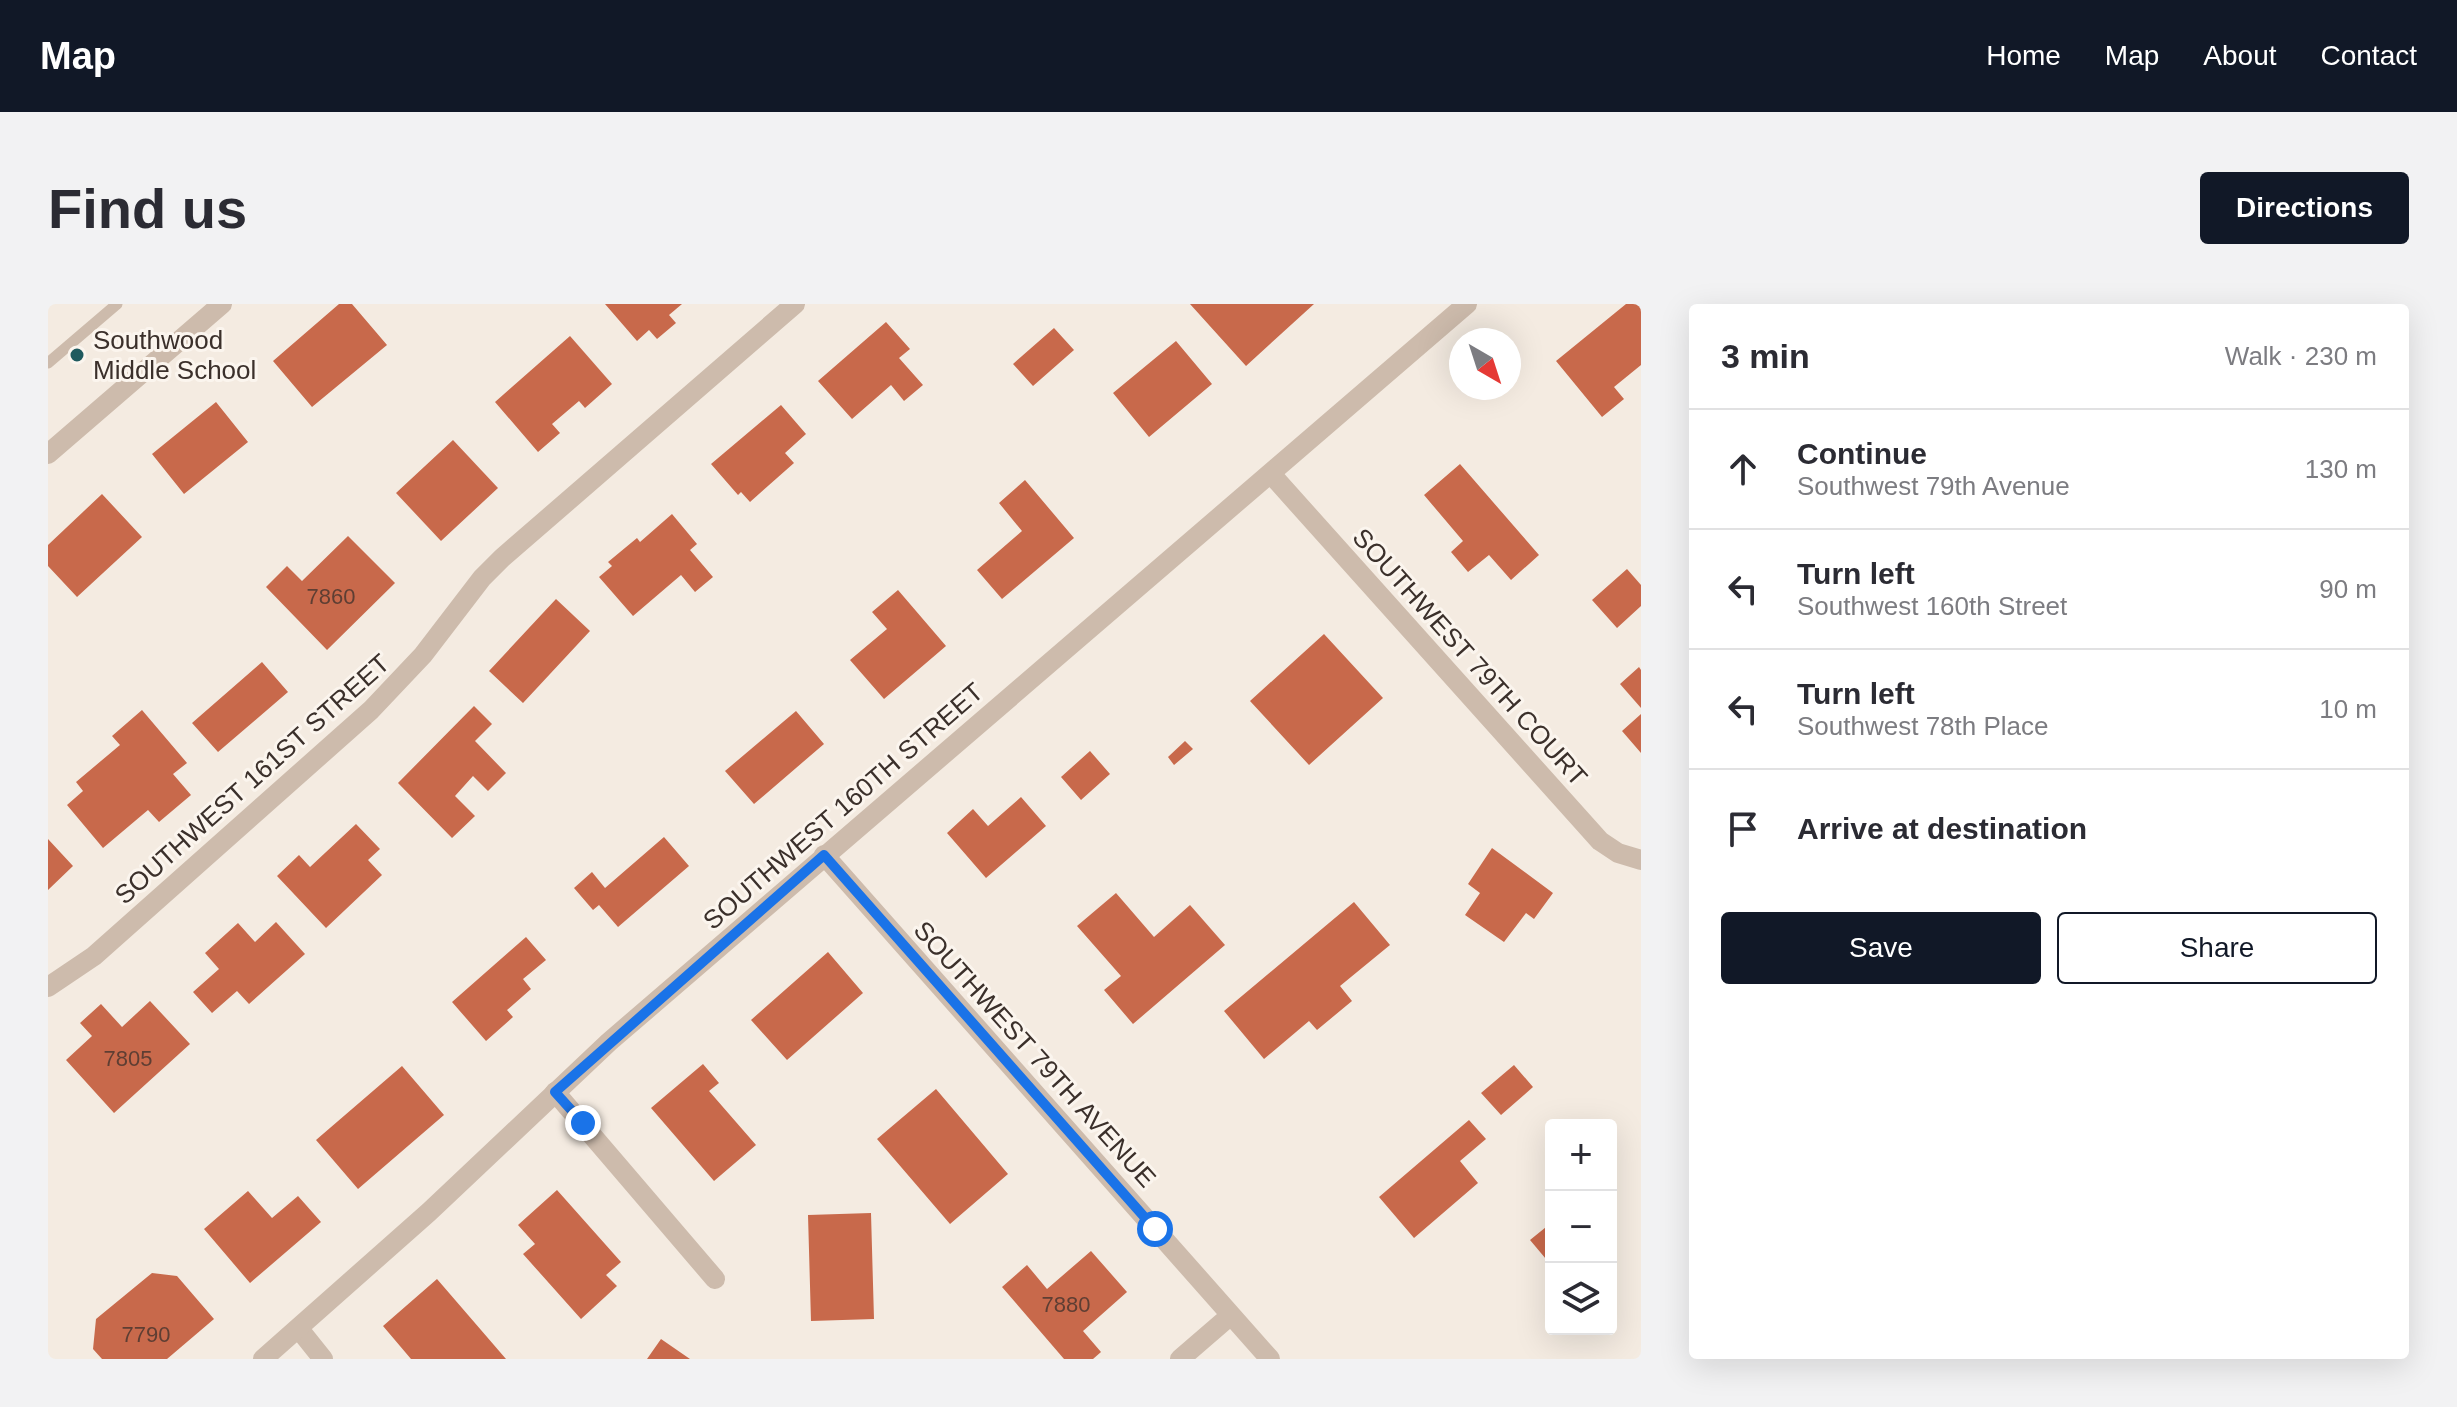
<!DOCTYPE html>
<meta charset="utf-8">
<style>
body{margin:0;font-family:Arial,sans-serif;background:#f2f2f3;color:#2b2b33}
.controls{position:absolute;right:24px;bottom:24px;display:grid;overflow:hidden;border-radius:8px;box-shadow:0 8px 32px #0002}
.controls button{width:72px;height:72px;display:grid;place-items:center;padding:0;border:0;border-bottom:2px solid #e1e1e2;background:#fff;color:#2b2b33;font:40px sans-serif}
.compass{position:absolute;left:1401px;top:24px;width:72px;height:72px;border-radius:50%;background:#fff;box-shadow:0 8px 32px #0002;rotate:141deg}
.stop{position:absolute;width:24px;height:24px;margin:-18px;border:6px solid #1a73e8;border-radius:50%;background:#fff}
.stop.end{background:#1a73e8;border-color:#fff;box-shadow:0 2px 8px #0008}
.list{margin:0;padding:0;list-style:none}
h2{display:flex;justify-content:space-between;align-items:center;height:104px;margin:0;padding:0 32px;font-size:34px}
h2 small{font-size:26px;font-weight:400;color:#7c7c81}
.list li{display:grid;grid-template-columns:52px 1fr auto;gap:24px;align-items:center;box-sizing:border-box;height:120px;padding:0 32px;border-top:2px solid #e1e1e2}
.list b{display:block;font-size:30px;white-space:nowrap}
.list p{margin:0;font-size:26px;white-space:nowrap;color:#7c7c81}
.list em{font-size:26px;font-style:normal;color:#7c7c81}
.actions{display:flex;gap:16px;padding:24px 32px}
.actions a{flex:1;padding:18px 0;border:2px solid #111827;border-radius:8px;text-align:center;font-size:28px;color:#111827}
.actions .main{background:#111827;color:#fff}
.icon{flex:none;width:44px;height:44px;fill:none;stroke:currentColor;stroke-width:2;stroke-linecap:round;stroke-linejoin:round}
.map{position:relative;flex:none;width:1593px;height:1055px;overflow:hidden;border-radius:8px}
header{display:flex;align-items:center;gap:48px;box-sizing:border-box;height:112px;padding:0 40px;background:#111827;color:#fff}
header strong{font-size:38px}
nav{display:flex;gap:44px;margin-inline-start:auto;font-size:28px}
.intro{display:flex;align-items:center;justify-content:space-between;box-sizing:border-box;height:192px;padding:0 48px}
h1{margin:0;font-size:56px}
.button{padding:20px 36px;border-radius:8px;background:#111827;color:#fff;font-size:28px;font-weight:700}
main{display:flex;gap:48px;padding:0 48px}
aside{flex:1;background:#fff;border-radius:8px;box-shadow:0 8px 32px #0002}
.map>svg:first-child{display:block}
</style>
<header>
<strong>Map</strong>
<nav><a>Home</a><a>Map</a><a>About</a><a>Contact</a></nav>
</header>
<div class="intro"><h1>Find us</h1><a class="button">Directions</a></div>
<main>
<div class="map">
<svg width="1593" height="1055" viewBox="0 0 1593 1055">
<rect width="100%" height="100%" fill="#f4ebe1"/>
<path fill="#c8694b" d="M 291,0 L 304,0 L 339,41 L 264,103 L 225,57 Z
M 557,0 L 634,0 L 621,11 L 628,19 L 609,35 L 601,26 L 589,37 Z
M 1142,0 L 1266,0 L 1198,62 Z
M 1578,0 L 1593,0 L 1593,61 L 1566,83 L 1576,95 L 1554,113 L 1508,57 Z
M 838,18 L 862,45 L 851,54 L 875,81 L 856,97 L 843,81 L 804,115 L 770,77 Z
M 1006,24 L 1026,46 L 985,82 L 965,60 Z
M 522,32 L 564,80 L 537,104 L 531,97 L 504,120 L 512,129 L 490,148 L 447,98 Z
M 1128,37 L 1164,80 L 1101,133 L 1065,89 Z
M 168,98 L 200,138 L 136,190 L 104,150 Z
M 733,101 L 758,130 L 737,149 L 746,159 L 702,198 L 693,188 L 690,191 L 663,160 Z
M 405,136 L 450,184 L 393,237 L 348,189 Z
M 1412,160 L 1491,251 L 1463,276 L 1441,251 L 1420,268 L 1403,248 L 1415,237 L 1376,191 Z
M 977,176 L 1026,234 L 954,295 L 929,266 L 974,227 L 951,199 Z
M 54,190 L 94,233 L 29,293 L 0,262 L 0,241 Z
M 624,210 L 649,240 L 642,246 L 665,273 L 647,288 L 633,271 L 585,312 L 551,273 L 564,262 L 560,258 L 589,234 L 592,238 Z
M 300,232 L 347,279 L 279,346 L 218,283 L 239,262 L 254,277 Z
M 1579,265 L 1593,281 L 1593,302 L 1569,324 L 1544,296 Z
M 850,286 L 898,342 L 836,395 L 802,356 L 839,325 L 824,308 Z
M 508,295 L 542,327 L 475,399 L 441,367 Z
M 1276,330 L 1335,394 L 1261,461 L 1202,397 Z
M 214,358 L 240,388 L 170,448 L 144,419 Z
M 1591,363 L 1593,366 L 1593,404 L 1572,380 Z
M 426,402 L 444,420 L 427,437 L 458,469 L 440,487 L 425,472 L 407,492 L 427,512 L 404,534 L 350,479 Z
M 94,406 L 139,459 L 125,470 L 143,491 L 111,518 L 100,506 L 55,544 L 19,501 L 35,487 L 28,478 L 72,441 L 64,432 Z
M 748,407 L 776,440 L 706,500 L 677,467 Z
M 1593,410 L 1593,449 L 1574,427 Z
M 1137,437 L 1145,445 L 1126,461 L 1120,453 Z
M 1042,447 L 1062,470 L 1033,496 L 1013,473 Z
M 973,493 L 998,522 L 938,574 L 899,529 L 925,505 L 940,522 Z
M 308,520 L 332,545 L 320,556 L 334,571 L 278,624 L 229,572 L 251,551 L 262,563 Z
M 616,533 L 641,562 L 570,623 L 551,601 L 545,606 L 526,584 L 544,568 L 557,584 Z
M 0,535 L 25,562 L 0,586 Z
M 1444,544 L 1505,589 L 1486,615 L 1478,609 L 1456,638 L 1417,611 L 1432,589 L 1420,580 Z
M 1068,589 L 1106,633 L 1142,601 L 1177,641 L 1085,720 L 1056,686 L 1073,672 L 1029,622 Z
M 1306,598 L 1342,641 L 1292,682 L 1304,697 L 1269,726 L 1261,717 L 1216,755 L 1176,707 Z
M 228,618 L 257,650 L 201,700 L 189,687 L 164,709 L 145,688 L 171,665 L 157,649 L 190,619 L 207,638 Z
M 478,633 L 498,656 L 475,675 L 483,685 L 459,706 L 465,713 L 438,737 L 404,698 Z
M 780,648 L 815,689 L 739,756 L 703,716 Z
M 102,697 L 142,740 L 66,809 L 18,756 L 44,732 L 32,719 L 53,700 L 74,723 Z
M 655,760 L 671,779 L 661,787 L 708,841 L 666,877 L 603,804 Z
M 1466,761 L 1485,783 L 1453,811 L 1433,789 Z
M 354,762 L 396,811 L 310,885 L 268,836 Z
M 888,785 L 960,870 L 902,920 L 829,835 Z
M 1421,816 L 1438,835 L 1412,857 L 1430,879 L 1366,934 L 1331,893 Z
M 509,886 L 573,958 L 558,971 L 569,982 L 533,1015 L 475,950 L 487,940 L 470,921 Z
M 200,887 L 224,914 L 250,892 L 273,918 L 202,979 L 156,925 Z
M 823,909 L 826,1015 L 763,1017 L 760,911 Z
M 1503,919 L 1503,961 L 1482,936 Z
M 1043,947 L 1079,988 L 1035,1027 L 1053,1048 L 1045,1055 L 1016,1055 L 954,983 L 979,961 L 999,985 Z
M 104,969 L 129,972 L 166,1015 L 119,1055 L 54,1055 L 45,1045 L 48,1015 Z
M 389,975 L 458,1055 L 363,1055 L 335,1022 Z
M 613,1035 L 642,1055 L 599,1055 Z"/>
<g fill="none" stroke-linecap="round" stroke-linejoin="round">
<path stroke="#cdbbac" stroke-width="11" d="M 0,59 L 69,0"/>
<path stroke="#cdbbac" stroke-width="20" d="M 0,150 L 174,0
M 1223,170 L 1552,537 L 1570,549 L 1593,556
M 776,551 L 1222,1055
M 0,683 L 46,652 L 323,406 L 375,351 L 434,274 L 454,254 L 747,0
M 507,788 L 667,975
M 251,1025 L 275,1055
M 1132,1055 L 1183,1011"/>
<path stroke="#cdbbac" stroke-width="20" d="M 215,1055 L 381,908 L 561,738 L 1419,0"/>
</g>
<g fill="none" stroke-linecap="round" stroke-linejoin="round">
<path stroke="#1a73e8" stroke-width="10" d="M 535,819 L 507,788 L 776,551 L 1107,925"/>
</g>
<circle fill="#1f5a5e" stroke="#fbf5ee" stroke-width="3" cx="29" cy="51" r="8"/>
<g text-anchor="middle" dominant-baseline="central" stroke-width="6" stroke-linejoin="round" paint-order="stroke">
<g font-size="22" fill="#5e3e33">
<text x="283" y="292">7860</text>
<text x="80" y="754">7805</text>
<text x="1018" y="1000">7880</text>
<text x="98" y="1030">7790</text>
</g>
<g font-size="26" fill="#3b302b" stroke="#fbf5ee" text-anchor="start">
<text x="45" y="36">Southwood<tspan x="45" dy="30">Middle School</tspan></text>
</g>
<g font-size="26" fill="#3b302b" stroke="#fbf5ee">
<text transform="translate(1422 353) rotate(48)">SOUTHWEST 79TH COURT</text>
<text transform="translate(204 475) rotate(-42)">SOUTHWEST 161ST STREET</text>
<text transform="translate(795 502) rotate(-41)">SOUTHWEST 160TH STREET</text>
<text transform="translate(987 750) rotate(48)">SOUTHWEST 79TH AVENUE</text>
</g>
</g>
</svg>
<div class="controls">
<button>+</button>
<button>−</button>
<button><svg class="icon" aria-label="layers" viewBox="0 0 24 24"><path d="M12 4l9 5-9 5-9-5zM3 14l9 5 9-5"/></svg></button>
</div>
<svg class="compass" viewBox="-18 -18 36 36"><path d="M0-13l5 13h-10z" fill="#e53935"/><path d="M0 13l5-13h-10z" fill="#7c7c81"/></svg>
<div class="stop" style="left:1107px;top:925px"></div>
<div class="stop end" style="left:535px;top:819px"></div>
</div>
<aside>
<h2>3 min<small>Walk · 230 m</small></h2>
<ul class="list">
<li><svg class="icon" aria-label="ahead" viewBox="0 0 24 24"><path d="M12 20V5M6 11l6-6 6 6"/></svg><div><b>Continue</b><p>Southwest 79th Avenue</p></div><em>130 m</em></li>
<li><svg class="icon" aria-label="left" viewBox="0 0 24 24"><path d="M17 20v-9H6M10 6l-5 5 5 5"/></svg><div><b>Turn left</b><p>Southwest 160th Street</p></div><em>90 m</em></li>
<li><svg class="icon" aria-label="left" viewBox="0 0 24 24"><path d="M17 20v-9H6M10 6l-5 5 5 5"/></svg><div><b>Turn left</b><p>Southwest 78th Place</p></div><em>10 m</em></li>
<li><svg class="icon" aria-label="arrive" viewBox="0 0 24 24"><path d="M6 21V4h12l-3 4 3 4H6"/></svg><div><b>Arrive at destination</b></div></li>
</ul>
<div class="actions"><a class="main">Save</a><a>Share</a></div>
</aside>
</main>
